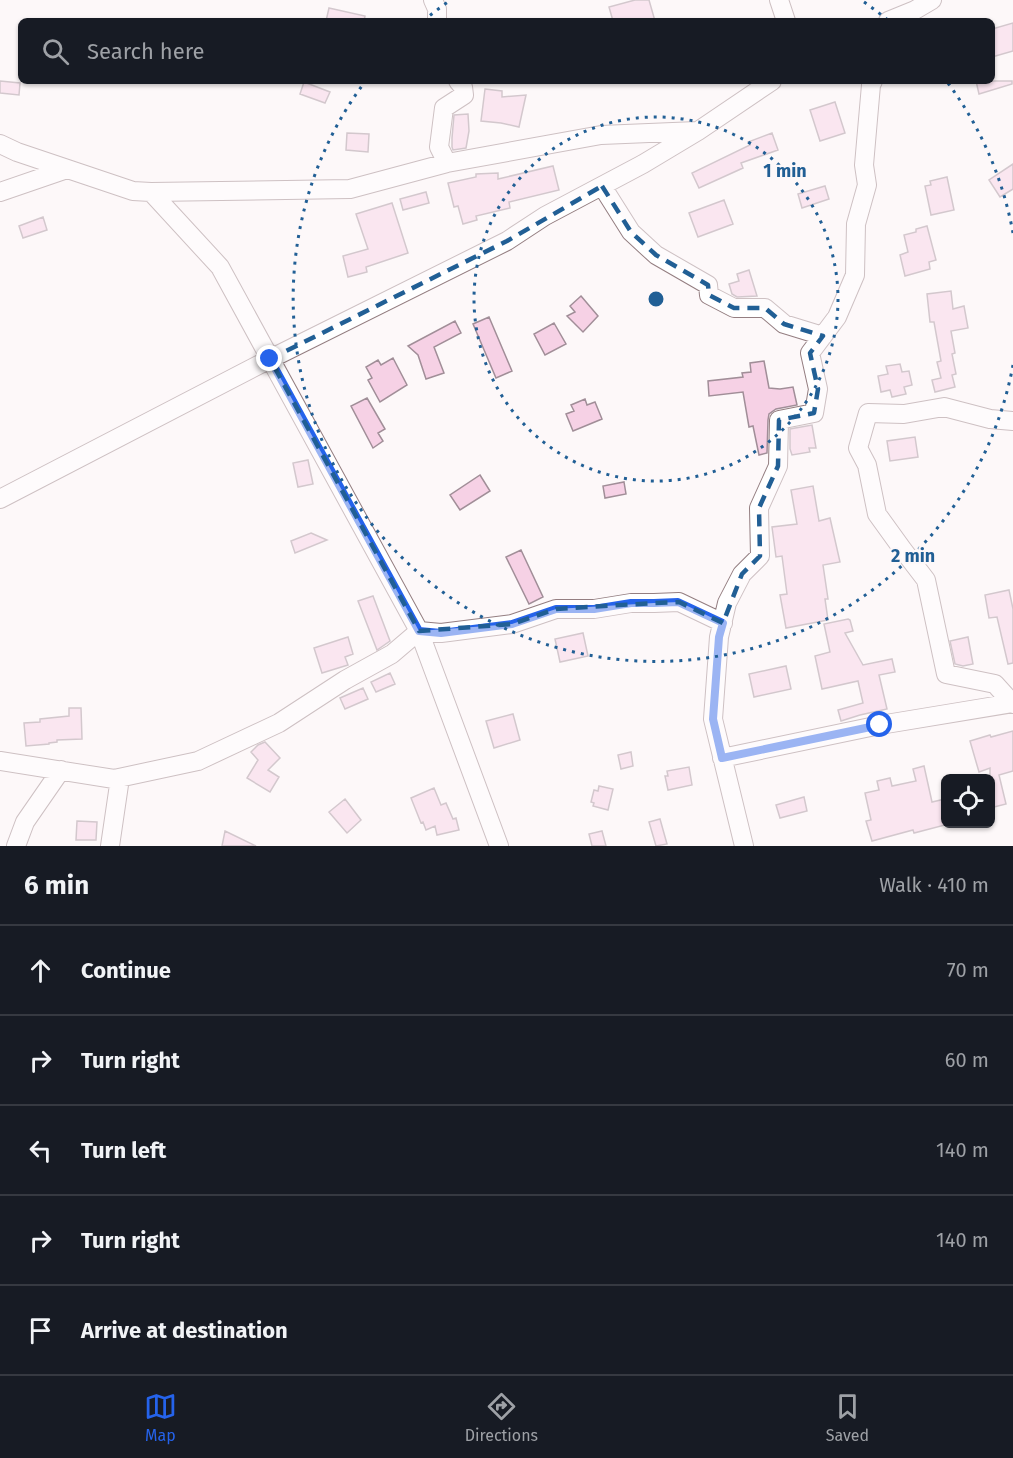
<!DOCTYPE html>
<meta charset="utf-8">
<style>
body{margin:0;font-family:"Fira Sans",sans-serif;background:#242831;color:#f1f3f6}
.controls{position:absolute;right:18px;bottom:18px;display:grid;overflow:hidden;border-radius:9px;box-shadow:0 2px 4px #0004}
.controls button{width:54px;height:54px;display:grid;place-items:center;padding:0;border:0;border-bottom:2px solid #363941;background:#171b24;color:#f1f3f6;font:30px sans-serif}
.stop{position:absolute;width:18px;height:18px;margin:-14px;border:4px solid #2563eb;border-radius:50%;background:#fff}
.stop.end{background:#2563eb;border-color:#fff;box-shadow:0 2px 6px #0008}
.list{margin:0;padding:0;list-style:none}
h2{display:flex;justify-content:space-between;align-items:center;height:78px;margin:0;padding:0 24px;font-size:26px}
h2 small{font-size:20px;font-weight:400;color:#9ea1a6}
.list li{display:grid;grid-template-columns:39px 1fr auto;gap:18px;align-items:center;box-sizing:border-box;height:90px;padding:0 24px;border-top:2px solid #363941}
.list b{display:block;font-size:22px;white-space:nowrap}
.list em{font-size:20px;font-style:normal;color:#9ea1a6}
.icon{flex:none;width:33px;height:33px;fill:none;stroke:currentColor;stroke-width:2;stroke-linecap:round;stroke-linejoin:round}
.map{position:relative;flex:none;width:1013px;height:846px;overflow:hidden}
.search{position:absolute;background:#171b24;box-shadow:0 2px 4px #0004;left:18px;right:18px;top:18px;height:66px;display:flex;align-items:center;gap:15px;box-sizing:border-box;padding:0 21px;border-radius:9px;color:#9ea1a6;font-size:22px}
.sheet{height:528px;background:#171b24}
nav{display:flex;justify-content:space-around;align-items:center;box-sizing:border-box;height:84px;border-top:2px solid #363941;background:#171b24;font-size:16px;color:#9ea1a6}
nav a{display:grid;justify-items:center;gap:3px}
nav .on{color:#2563eb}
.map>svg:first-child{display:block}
</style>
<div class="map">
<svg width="1013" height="846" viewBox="0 0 1013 846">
<rect width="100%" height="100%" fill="#fdf8f9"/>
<path fill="#f6d1e5" stroke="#a18e98" stroke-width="1.5" d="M 635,0 L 649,0 L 655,21 L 613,21 L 609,7 Z
M 329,8 L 365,16 L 364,21 L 326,21 Z
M 1013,23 L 1013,51 L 992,57 L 992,29 Z
M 0,81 L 20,83 L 19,95 L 0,93 Z
M 976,81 L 1012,81 L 1012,84 L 979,94 Z
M 304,82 L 330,92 L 325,103 L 300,94 Z
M 485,89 L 502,91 L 502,97 L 526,95 L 519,127 L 501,123 L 481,121 Z
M 835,102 L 845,133 L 820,141 L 810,110 Z
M 468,114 L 469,131 L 466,148 L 453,150 L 452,147 L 452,138 L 454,115 Z
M 347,133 L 369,134 L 368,152 L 346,150 Z
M 772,133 L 778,150 L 741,163 L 743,168 L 699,188 L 692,173 L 750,145 L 748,142 Z
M 1013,164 L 1013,189 L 1000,197 L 989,180 Z
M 553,166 L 559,190 L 509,202 L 510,208 L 476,216 L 477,220 L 463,224 L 458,206 L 454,207 L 448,183 L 476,177 L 476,174 L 498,173 L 498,179 Z
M 947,177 L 954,210 L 931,215 L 925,186 L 931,185 L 930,181 Z
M 825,186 L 829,199 L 802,208 L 798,194 Z
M 426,192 L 429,203 L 403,210 L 400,199 Z
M 724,200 L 733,224 L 698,237 L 689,213 Z
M 392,203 L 408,253 L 366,267 L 367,272 L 348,277 L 343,256 L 368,249 L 356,214 Z
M 43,217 L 47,230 L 23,238 L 19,226 Z
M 927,226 L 936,260 L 929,262 L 930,269 L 905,276 L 900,255 L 908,252 L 904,235 L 916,232 L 916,229 Z
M 749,270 L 757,296 L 737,297 L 732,294 L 729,284 L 739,281 L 737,274 Z
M 951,291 L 953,309 L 964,306 L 968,328 L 951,331 L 955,353 L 952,354 L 956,374 L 952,375 L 955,387 L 935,392 L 932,380 L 941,378 L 937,362 L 941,361 L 934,322 L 930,322 L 927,294 Z
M 581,296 L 598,316 L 583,332 L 567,316 L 575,312 L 570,306 Z
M 489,317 L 512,371 L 496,378 L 473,324 Z
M 455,321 L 461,333 L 434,347 L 444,373 L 426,379 L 418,355 L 408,346 Z
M 554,323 L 566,344 L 545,355 L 534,334 Z
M 393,358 L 407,385 L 380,402 L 368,380 L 372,378 L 366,367 L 378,360 L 381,365 Z
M 764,361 L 769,388 L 780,389 L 793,387 L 797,405 L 776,409 L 769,414 L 768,420 L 767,453 L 759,455 L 753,426 L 749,427 L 743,392 L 709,396 L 708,381 L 743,377 L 742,373 L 751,372 L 750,363 Z
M 900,364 L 902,372 L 909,371 L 912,385 L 904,387 L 906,394 L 892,397 L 890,390 L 881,392 L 878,376 L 888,374 L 886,366 Z
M 367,398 L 385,429 L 378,433 L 383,441 L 373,448 L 351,406 Z
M 585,399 L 587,405 L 595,402 L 602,419 L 573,431 L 566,414 L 574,411 L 571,405 Z
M 812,425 L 816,448 L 809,448 L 810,452 L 792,455 L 790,449 L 790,429 Z
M 915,437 L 918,457 L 890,461 L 887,441 Z
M 308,460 L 313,484 L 298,487 L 293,463 Z
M 480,475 L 490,491 L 460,510 L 450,495 Z
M 624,482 L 626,494 L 605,498 L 603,486 Z
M 813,486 L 819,521 L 830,518 L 840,562 L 823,565 L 828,599 L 825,599 L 828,620 L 786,628 L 780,595 L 787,594 L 782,556 L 776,557 L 772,527 L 797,524 L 791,490 Z
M 311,533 L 327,540 L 295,553 L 291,541 Z
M 521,550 L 543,597 L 529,604 L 506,557 Z
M 1009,590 L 1013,609 L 1013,663 L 1008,664 L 997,617 L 989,618 L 985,595 Z
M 373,596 L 390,641 L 377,650 L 358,601 Z
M 848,619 L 850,620 L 853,631 L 845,633 L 863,665 L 892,659 L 895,672 L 879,675 L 887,709 L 860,715 L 841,721 L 838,710 L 863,703 L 858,681 L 822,689 L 815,656 L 830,652 L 824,624 Z
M 583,633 L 588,656 L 560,662 L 555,639 Z
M 348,637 L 353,654 L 345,657 L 348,665 L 322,673 L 314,648 Z
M 968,637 L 973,664 L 963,666 L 955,664 L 950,641 Z
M 786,666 L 791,689 L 754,697 L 749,674 Z
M 390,673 L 395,684 L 376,692 L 371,682 Z
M 363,688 L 368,699 L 345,709 L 340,698 Z
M 69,708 L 81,708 L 82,739 L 57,740 L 57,742 L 49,743 L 49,744 L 26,746 L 24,723 L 40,722 L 40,719 L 69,716 Z
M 513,714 L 520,740 L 494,748 L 486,721 Z
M 1013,731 L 1013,771 L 999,775 L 1006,804 L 990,808 L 990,768 L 979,772 L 970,741 L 990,735 L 991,737 Z
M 265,742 L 280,758 L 268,770 L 279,777 L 270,792 L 247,778 L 258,760 L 251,752 L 258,745 Z
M 631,752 L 633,766 L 621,769 L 618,755 Z
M 924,766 L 932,802 L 945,799 L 945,825 L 914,833 L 913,830 L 872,841 L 866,821 L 871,820 L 865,793 L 879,790 L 877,781 L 890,778 L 892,786 L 916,781 L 913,769 Z
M 689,767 L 692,785 L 668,790 L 665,776 L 668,776 L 667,771 Z
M 599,786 L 613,789 L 608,810 L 593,806 L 594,803 L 591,802 L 594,790 L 598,791 Z
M 434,788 L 441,805 L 446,803 L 453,819 L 456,818 L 459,830 L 437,835 L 435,826 L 426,830 L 423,822 L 421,823 L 411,798 Z
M 804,797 L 807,811 L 780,818 L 776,805 Z
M 345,799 L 361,820 L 347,833 L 329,812 Z
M 660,819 L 667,844 L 656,846 L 649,822 Z
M 77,821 L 97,822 L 96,840 L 76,840 Z
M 225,831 L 256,846 L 222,846 Z
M 602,831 L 606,846 L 592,846 L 589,834 Z"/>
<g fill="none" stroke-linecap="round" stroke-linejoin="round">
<g stroke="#947e81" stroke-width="20">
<path id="minor" d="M 433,0 L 437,9 L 437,21
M 779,0 L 786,21
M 888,21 L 915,10 L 932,0
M 0,144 L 17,152 L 133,191 L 151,192 L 350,189 L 447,163 L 601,135 L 697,131
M 447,163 L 439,147 L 444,108 L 464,95 L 463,87 L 458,81
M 602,186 L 631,232 L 656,255 L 708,285 L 709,295 L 734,308 L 765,308 L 784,324 L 823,336
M 0,192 L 67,169
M 151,192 L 220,267 L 419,631 L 499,846
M 1013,421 L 990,419 L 944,407 L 904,414 L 868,413 L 858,448 L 867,465 L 877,514 L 903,550 L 926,580 L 946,674 L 995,684 L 1013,704
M 0,499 L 270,359 L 507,241 L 545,216 L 643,164 L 698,131 L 772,81
M 722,758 L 880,725 L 1013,703
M 0,761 L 114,779 L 198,761 L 279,723 L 345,680 L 392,654 L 419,631 L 441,633 L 512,624 L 556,609 L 594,609 L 631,603 L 654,603 L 679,602 L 723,623
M 16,846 L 25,822 L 61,770
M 110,846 L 120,778
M 744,846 L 713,719 L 719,637 L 727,603 L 742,574 L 760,556 L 759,508 L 778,466 L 779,420 L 814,413 L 818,389 L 810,353 L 837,317 L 855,275 L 856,224 L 867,185 L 864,165 L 871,85 L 873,81"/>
</g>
<use href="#minor" stroke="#fff" stroke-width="18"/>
</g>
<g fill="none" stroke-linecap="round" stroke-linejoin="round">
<path stroke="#2563eb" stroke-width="8" d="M 270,359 L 419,631 L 441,633 L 512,624 L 556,609 L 594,609 L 631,603 L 654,603 L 678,602 L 723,623 L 719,637 L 713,719 L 722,758 L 880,725"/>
</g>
<path d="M0 0H1013V846H0ZM 602,186 L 631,232 L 656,255 L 708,285 L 709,295 L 734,308 L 765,308 L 784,324 L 823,336 L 810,353 L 818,389 L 814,413 L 779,420 L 778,466 L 759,508 L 760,556 L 742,574 L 723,623 L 679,602 L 654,603 L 556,609 L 512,624 L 419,631 L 270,359 L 507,241 Z" fill="#fdf8f9" fill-opacity=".55" fill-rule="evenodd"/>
<path fill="none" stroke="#215f95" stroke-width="4.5" stroke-dasharray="12 8" stroke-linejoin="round" d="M 602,186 L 631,232 L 656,255 L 708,285 L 709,295 L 734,308 L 765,308 L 784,324 L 823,336 L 810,353 L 818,389 L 814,413 L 779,420 L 778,466 L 759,508 L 760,556 L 742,574 L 723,623 L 679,602 L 654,603 L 556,609 L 512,624 L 419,631 L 270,359 L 507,241 Z"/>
<g fill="none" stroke="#215f95" stroke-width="3" stroke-dasharray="3 6">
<circle cx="656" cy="299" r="182"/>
<path d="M1013 365A363 363 0 1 1 364 83M423 21A363 363 0 0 1 448 2M864 2A363 363 0 0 1 889 21M948 83A363 363 0 0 1 1013 233"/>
</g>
<circle cx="656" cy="299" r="9" fill="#215f95" stroke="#fdf8f9" stroke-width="3"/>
<g font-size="18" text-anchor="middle" font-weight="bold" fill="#215f95" stroke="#fdf8f9" stroke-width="4.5" stroke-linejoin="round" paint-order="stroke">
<text x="785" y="177">1 min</text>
<text x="913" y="562">2 min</text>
</g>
</svg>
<div class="controls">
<button><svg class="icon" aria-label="locate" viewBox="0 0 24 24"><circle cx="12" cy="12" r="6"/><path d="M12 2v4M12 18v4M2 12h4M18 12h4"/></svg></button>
</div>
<div class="stop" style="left:880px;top:725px"></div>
<div class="stop end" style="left:270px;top:359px"></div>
<div class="search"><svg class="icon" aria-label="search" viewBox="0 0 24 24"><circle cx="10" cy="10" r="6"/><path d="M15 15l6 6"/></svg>Search here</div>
</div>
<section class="sheet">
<h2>6 min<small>Walk · 410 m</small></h2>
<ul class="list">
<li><svg class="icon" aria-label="ahead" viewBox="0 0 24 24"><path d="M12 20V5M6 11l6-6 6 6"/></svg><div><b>Continue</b></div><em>70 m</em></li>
<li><svg class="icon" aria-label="right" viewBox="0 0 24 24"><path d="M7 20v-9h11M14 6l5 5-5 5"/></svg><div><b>Turn right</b></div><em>60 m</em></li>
<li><svg class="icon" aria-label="left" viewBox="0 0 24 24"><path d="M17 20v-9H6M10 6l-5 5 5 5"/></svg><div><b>Turn left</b></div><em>140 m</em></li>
<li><svg class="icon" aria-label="right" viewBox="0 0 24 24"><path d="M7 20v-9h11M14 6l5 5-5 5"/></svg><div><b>Turn right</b></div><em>140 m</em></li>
<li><svg class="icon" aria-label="arrive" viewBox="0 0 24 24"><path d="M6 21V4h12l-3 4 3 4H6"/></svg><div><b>Arrive at destination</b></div></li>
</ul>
</section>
<nav>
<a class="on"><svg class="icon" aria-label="map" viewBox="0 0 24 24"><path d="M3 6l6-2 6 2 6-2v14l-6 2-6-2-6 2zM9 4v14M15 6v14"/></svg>Map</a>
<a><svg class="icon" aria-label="directions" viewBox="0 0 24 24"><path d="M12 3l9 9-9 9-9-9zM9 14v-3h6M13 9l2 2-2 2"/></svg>Directions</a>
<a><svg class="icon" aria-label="saved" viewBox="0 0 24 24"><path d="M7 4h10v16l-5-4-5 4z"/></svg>Saved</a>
</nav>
